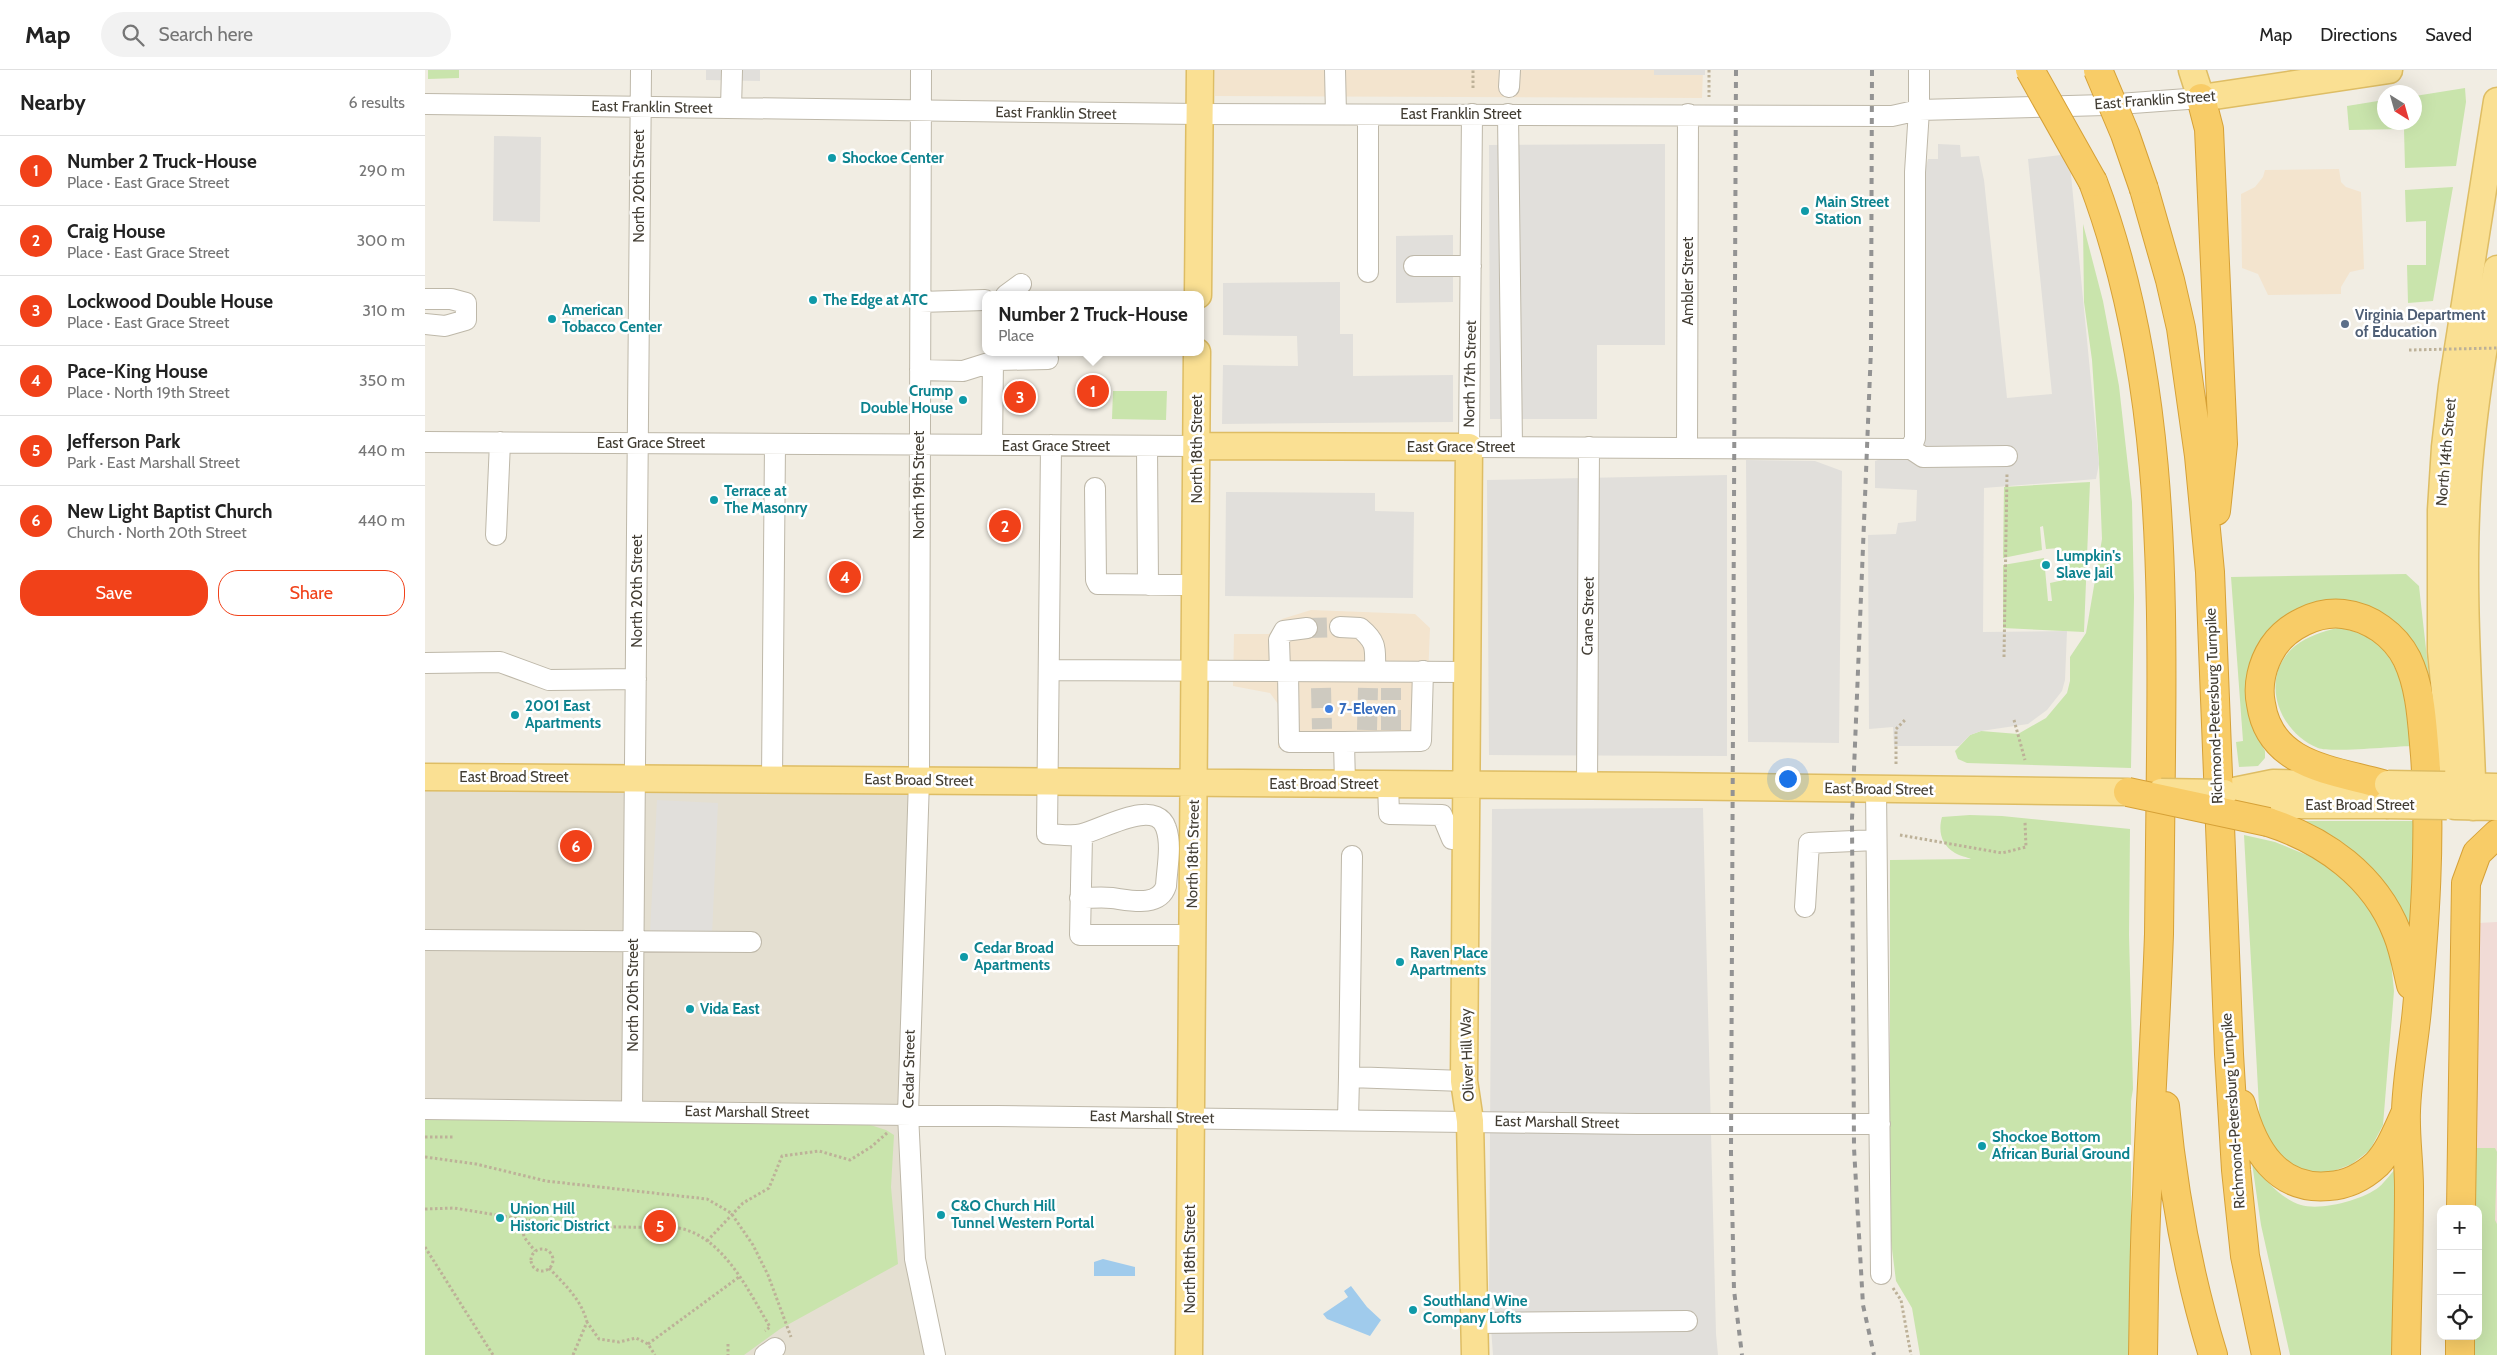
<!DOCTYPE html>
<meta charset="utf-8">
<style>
body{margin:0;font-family:Cabin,sans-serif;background:#f2f2f2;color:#222}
.controls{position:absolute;right:15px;bottom:15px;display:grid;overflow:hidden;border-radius:10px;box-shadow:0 5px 20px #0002}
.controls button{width:45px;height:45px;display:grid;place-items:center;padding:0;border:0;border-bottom:1px solid #e0e0e0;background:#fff;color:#222;font:25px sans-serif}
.compass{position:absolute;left:1952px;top:15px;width:45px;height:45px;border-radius:50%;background:#fff;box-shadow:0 5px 20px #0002;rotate:143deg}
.you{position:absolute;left:1362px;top:708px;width:18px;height:18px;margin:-12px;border:4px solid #fff;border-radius:50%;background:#1a73e8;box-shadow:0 0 0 8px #1a73e833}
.badge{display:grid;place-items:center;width:32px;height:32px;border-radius:50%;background:#f14119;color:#fff;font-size:16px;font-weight:700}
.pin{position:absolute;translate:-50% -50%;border:2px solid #fff;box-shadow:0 1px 5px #0006}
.popup{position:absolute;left:557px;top:221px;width:222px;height:65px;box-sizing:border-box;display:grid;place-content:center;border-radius:10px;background:#fff;filter:drop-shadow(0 1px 4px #0005);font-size:16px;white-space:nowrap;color:#767676}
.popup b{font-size:19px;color:#222}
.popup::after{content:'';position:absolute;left:50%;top:100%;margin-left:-10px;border:10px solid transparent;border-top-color:#fff}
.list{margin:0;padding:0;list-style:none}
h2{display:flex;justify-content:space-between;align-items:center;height:65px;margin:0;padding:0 20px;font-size:21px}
h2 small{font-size:16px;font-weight:400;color:#767676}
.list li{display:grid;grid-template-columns:32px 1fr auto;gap:15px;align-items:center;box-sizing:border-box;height:70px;padding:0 20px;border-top:1px solid #e0e0e0}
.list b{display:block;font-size:19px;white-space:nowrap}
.list p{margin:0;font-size:16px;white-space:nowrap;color:#767676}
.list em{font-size:16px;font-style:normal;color:#767676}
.actions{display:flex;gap:10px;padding:15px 20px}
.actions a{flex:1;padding:11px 0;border:1px solid #f14119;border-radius:20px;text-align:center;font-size:18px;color:#f14119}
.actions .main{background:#f14119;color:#fff}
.icon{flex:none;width:28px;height:28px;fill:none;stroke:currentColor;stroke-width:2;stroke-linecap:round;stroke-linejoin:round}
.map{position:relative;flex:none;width:2072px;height:1285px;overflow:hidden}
header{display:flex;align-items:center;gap:30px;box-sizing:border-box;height:70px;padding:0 25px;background:#fff;border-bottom:1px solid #e0e0e0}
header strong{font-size:24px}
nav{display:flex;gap:28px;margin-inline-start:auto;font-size:18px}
.search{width:350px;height:45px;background:#f2f2f2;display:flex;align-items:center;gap:12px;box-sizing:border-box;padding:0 18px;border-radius:28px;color:#767676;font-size:19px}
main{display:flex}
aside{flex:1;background:#fff}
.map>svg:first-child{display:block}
</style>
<header>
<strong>Map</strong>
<div class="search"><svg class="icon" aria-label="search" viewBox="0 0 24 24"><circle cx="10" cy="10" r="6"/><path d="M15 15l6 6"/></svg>Search here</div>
<nav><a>Map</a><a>Directions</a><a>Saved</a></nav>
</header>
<main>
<aside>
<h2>Nearby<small>6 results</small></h2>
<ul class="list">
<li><span class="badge">1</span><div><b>Number 2 Truck-House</b><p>Place · East Grace Street</p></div><em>290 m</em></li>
<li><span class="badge">2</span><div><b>Craig House</b><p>Place · East Grace Street</p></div><em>300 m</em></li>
<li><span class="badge">3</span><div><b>Lockwood Double House</b><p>Place · East Grace Street</p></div><em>310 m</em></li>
<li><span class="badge">4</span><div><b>Pace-King House</b><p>Place · North 19th Street</p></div><em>350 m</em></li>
<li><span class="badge">5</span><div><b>Jefferson Park</b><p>Park · East Marshall Street</p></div><em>440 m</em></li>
<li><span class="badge">6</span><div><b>New Light Baptist Church</b><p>Church · North 20th Street</p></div><em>440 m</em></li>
</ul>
<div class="actions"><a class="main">Save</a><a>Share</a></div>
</aside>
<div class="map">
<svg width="2072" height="1285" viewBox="0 0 2072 1285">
<rect width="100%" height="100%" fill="#f1ede3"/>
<path fill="#e4dfd1" d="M 0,707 L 494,710 L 483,1044 L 510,1285 L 0,1285 Z"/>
<path fill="#f3e4ce" d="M 790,0 L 1278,0 L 1277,28 L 790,26 Z
M 1914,99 L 1916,112 L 1921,117 L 1936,122 L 1939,199 L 1925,202 L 1916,217 L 1916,224 L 1843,225 L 1833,204 L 1817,198 L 1816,124 L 1830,117 L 1838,107 L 1840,100 Z
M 886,540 L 990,544 L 1005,558 L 1000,681 L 853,678 L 853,634 L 845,623 L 808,616 L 809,564 L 844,564 L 857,549 Z"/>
<path fill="#f1dbd6" d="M 2072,852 L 2072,1285 L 2053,1266 L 2053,1139 L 2049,1139 L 2053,853 Z"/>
<path fill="#c9e4ac" d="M 3,0 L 34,0 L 34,8 L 3,9 Z
M 2040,18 L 2041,32 L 2031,96 L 1980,98 L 1979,59 L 1924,60 L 1922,36 L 1959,30 L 1960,52 L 1990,52 L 1990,26 Z
M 2028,117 L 2008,231 L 1983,233 L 1982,195 L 2001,195 L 2001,151 L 1981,152 L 1980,120 Z
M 1658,154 L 1678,231 L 1694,316 L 1707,432 L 1709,528 L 1706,698 L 1542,693 L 1533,689 L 1530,681 L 1545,665 L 1556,661 L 1593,664 L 1621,648 L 1642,623 L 1645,611 L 1645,587 L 1661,563 L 1677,469 L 1674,394 L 1667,290 L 1659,232 Z
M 688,321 L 742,321 L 741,350 L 687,349 Z
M 1665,412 L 1659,562 L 1578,558 L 1578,495 L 1619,488 L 1623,531 L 1627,531 L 1625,513 L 1643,509 L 1642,502 L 1644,501 L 1643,493 L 1641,493 L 1641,489 L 1636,490 L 1635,478 L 1621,479 L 1618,456 L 1615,457 L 1617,480 L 1578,488 L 1579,417 Z
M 1981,504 L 1994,516 L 2006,624 L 1980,562 L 1968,550 L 1952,541 L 1868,542 L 1842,562 L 1828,585 L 1822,606 L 1823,640 L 1829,661 L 1840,681 L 1840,688 L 1833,696 L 1814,697 L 1811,672 L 1818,671 L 1806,507 Z
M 1912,558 C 1976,565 1980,624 1989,676 C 1972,676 1906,683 1893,678 C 1853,662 1833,607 1870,576 C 1883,566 1897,562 1912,558 Z
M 1545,745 L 1577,746 L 1705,759 L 1704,865 L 1708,1019 L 1706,1031 L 1706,1285 L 1495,1285 L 1487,1238 L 1471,1211 L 1465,1163 L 1465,790 L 1546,789 C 1542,787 1535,786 1530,783 C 1516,775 1513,761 1517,747 Z
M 1878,751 L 1989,751 L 1985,862 C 1968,835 1953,806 1930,783 C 1916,769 1896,760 1878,751 Z
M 1819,765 L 1850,772 L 1894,790 L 1921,809 L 1945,837 L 1964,872 L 1969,921 L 1958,1055 L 1945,1080 L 1927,1094 L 1906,1102 L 1883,1102 L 1861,1094 L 1835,1055 Z
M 0,1039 L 411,1044 L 461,1060 L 469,1065 L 466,1117 L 473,1194 L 355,1259 L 319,1285 L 0,1285 Z
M 2050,1078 L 2070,1078 L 2072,1082 L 2070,1150 L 2072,1154 L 2072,1285 L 2047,1285 L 2048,1266 L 2053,1266 L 2053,1139 L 2049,1139 Z
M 1827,1093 C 1839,1109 1856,1129 1876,1135 C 1896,1141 1938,1130 1954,1117 C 1960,1112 1966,1103 1972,1097 L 1968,1285 L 1865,1285 L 1836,1155 Z"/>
<path fill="#e1dfdb" d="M 281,0 L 335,0 L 335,11 L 281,10 Z
M 1229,0 L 1280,0 L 1280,5 L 1229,5 Z
M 69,66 L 116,67 L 115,152 L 68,151 Z
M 1240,74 L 1240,275 L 1172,275 L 1172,349 L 1065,349 L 1064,75 Z
M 1513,74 L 1535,75 L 1536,87 L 1554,86 L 1559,110 L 1582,328 L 1627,324 L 1603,89 L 1644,84 L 1674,394 L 1671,409 L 1559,418 L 1558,562 L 1642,561 L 1640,610 L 1637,621 L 1622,640 L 1603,654 L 1556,661 L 1545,665 L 1534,676 L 1469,676 L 1468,657 L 1444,659 L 1443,465 L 1471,464 L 1473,453 L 1491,451 L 1492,420 L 1450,418 L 1450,391 L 1499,375 L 1496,114 L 1503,89 L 1513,89 Z
M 1028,165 L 1028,232 L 971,233 L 971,166 Z
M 915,212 L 915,264 L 928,264 L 928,306 L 1028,305 L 1028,352 L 797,354 L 798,295 L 873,296 L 872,266 L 798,265 L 798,213 Z
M 1321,390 L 1390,391 L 1417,401 L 1414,673 L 1323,672 Z
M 1302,405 L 1302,686 L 1064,685 L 1062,410 Z
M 801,422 L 950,423 L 950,441 L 989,442 L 988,528 L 800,526 Z
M 232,730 L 293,733 L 287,865 L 225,862 Z
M 1278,738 L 1291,1264 L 1293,1285 L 1068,1285 L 1064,1230 L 1067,739 Z"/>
<path fill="#a0cbec" d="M 678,1189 L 710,1197 L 710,1206 L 669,1206 L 669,1192 Z
M 926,1216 L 942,1237 L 956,1250 L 945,1266 L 902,1249 L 898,1244 L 923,1227 L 919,1221 Z"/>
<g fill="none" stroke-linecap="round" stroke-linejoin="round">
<path stroke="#cecac0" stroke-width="20" stroke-dasharray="20 10" stroke-linecap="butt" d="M 882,558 L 915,557
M 896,618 L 897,659
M 942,660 L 943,618
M 966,660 L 966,618"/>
<g stroke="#beb8a9" stroke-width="22">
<path id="minor" d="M 496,0 L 494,710 L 483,1044 L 490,1189 L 510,1285
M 910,0 L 911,44
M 1084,17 L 1085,0
M 0,34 L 773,44 L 1467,46 L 1494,40 L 1680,35 L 1776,28
M 306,38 L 307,0
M 1047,44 L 1044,377 L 1486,379 L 1498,387 L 1582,386
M 1083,44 L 1087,377
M 989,196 L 1046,196
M 943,202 L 943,45
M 581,225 L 596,214
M 0,229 L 26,229 L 41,233 L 41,250 L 20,256 L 0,254
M 495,232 L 560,230
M 495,300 L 538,301 L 573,290 L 623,289
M 0,372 L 772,376
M 567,375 L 568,291
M 626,375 L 622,764 C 633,764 647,767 657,764 C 676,760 731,727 741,758 C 747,775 742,798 741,816 C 734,838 704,830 687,828 C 677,827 666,828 655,828
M 722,376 L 723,515
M 1262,378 L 1263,44
M 1486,379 L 1490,368 L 1490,102 L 1494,40 L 1494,0
M 670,418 L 671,510 L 673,514 L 771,515
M 71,465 L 75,372
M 915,557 L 935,558 C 953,573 950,579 950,601
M 0,593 L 75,592 L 124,610 L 211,609
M 624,600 L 1043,602
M 855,601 L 854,570 L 859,561 L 882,558
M 863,601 L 864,672 L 919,672
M 347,708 L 350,374
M 920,714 L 919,672 L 996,671 L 998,601
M 963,714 L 964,744 L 1017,745 L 1027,769 L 1041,770
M 1162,715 L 1164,377
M 1451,719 L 1456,1204
M 657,765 L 655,865 L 768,865
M 1380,837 L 1384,773 L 1451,770
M 0,870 L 326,872
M 924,1007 L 927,786
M 0,1039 L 1212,1054 L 1455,1054
M 207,1041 L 216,0
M 923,1049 L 924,1007 L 1039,1011
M 1050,1253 L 1262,1251
M 340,1285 L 350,1278"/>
</g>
<g stroke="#debd64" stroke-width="29">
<path id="major" d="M 1767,0 L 1776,28 L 1964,0
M 773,225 L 775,0
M 772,376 L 1044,377 L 1039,1011 L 1045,1051 L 1050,1285
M 0,707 L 1232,716 L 1703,722
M 2030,716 L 2072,717
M 1799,723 L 1848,713 L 1937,714
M 1807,725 L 1847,735 L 1961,735
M 2030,736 L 2072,737
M 2031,736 L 2016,581 L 2016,440 L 2020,377 L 2027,316 L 2072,31
M 2048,737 C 2045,633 2036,529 2042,425 C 2046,350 2059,274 2072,199
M 764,1285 L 772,282"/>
</g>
<g stroke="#d6a137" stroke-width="30">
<path id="highway" d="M 1776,28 L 1784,59 L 1798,374 L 1791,441
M 1668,112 C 1737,295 1738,493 1736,686 C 1735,745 1735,805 1734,864 C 1731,951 1725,1038 1722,1125 C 1719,1178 1719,1232 1718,1285
M 1719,119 L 1745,210 L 1756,258 L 1774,386 L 1785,502 L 1804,984 L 1811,1100 L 1820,1186 L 1841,1285
M 1957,714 C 1908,700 1845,696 1836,634 C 1832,615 1837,594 1848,577 C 1862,556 1892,541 1918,544 C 1945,547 1970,565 1982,589 C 1996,618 1997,653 2000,685 C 2006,769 2000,854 1992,939 C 1989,973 1982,1007 1981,1041 C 1980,1066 1984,1092 1984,1117 C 1984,1173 1982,1229 1981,1285
M 1843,752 C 1899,770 1950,806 1972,863 C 1979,880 1982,898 1986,915
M 1816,1034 C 1828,1079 1852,1121 1904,1116 C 1922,1115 1939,1106 1952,1094 C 1965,1080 1972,1061 1980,1044
M 1740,1036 C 1748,1120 1763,1204 1788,1285
M 2036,1139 L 2041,813 L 2052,783 L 2072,764
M 2035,1285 L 2035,1266"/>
</g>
<path stroke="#bdb198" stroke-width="3" stroke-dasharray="2.5 2.5" stroke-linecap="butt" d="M 1284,0 L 1284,27
M 1048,18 L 1048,0
M 1579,587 L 1582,403
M 1589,650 L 1600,690
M 1471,694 L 1471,659 L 1480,650
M 1475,765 L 1577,783 L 1601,777 L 1600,752
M 0,1067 L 28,1067
M 0,1087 L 51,1094 L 121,1111 L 282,1129 L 306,1143 L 328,1175 L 343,1205 L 366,1267
M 0,1139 L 29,1138 L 139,1156 L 254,1158 C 299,1167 324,1222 345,1257 L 340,1261
M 96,1149 L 99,1167 L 110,1181
M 282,1171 L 318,1133 L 344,1118 L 357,1086 L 394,1081 L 425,1090 L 446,1077 L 462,1063
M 0,1177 L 68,1285
M106 1190a11 11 0 1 1 22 0a11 11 0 1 1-22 0Z
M 124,1198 C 140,1215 156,1229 162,1252
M 1468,1218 L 1476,1230 L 1486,1285
M 223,1274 L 314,1207
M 303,1274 L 303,1285
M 148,1285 L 162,1252 L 174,1269 L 194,1272 L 211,1268 L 223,1274 L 230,1285"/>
<use href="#minor" stroke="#fff" stroke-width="20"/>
<use href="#major" stroke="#fae093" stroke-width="26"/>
<use href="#highway" stroke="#f8cc67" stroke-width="28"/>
<path stroke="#939393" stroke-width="4" stroke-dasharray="6 6" stroke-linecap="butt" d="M 1311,0 L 1306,1083 L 1309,1220 L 1317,1285
M 1447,0 L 1446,279 L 1427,749 L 1429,1078 L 1438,1235 L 1449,1285"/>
<g stroke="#debd64" stroke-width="29" stroke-linecap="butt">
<path id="major-bridge" d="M 1963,714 L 2020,715
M 1736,722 L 1799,723
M 1961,735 L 2022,736"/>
</g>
<g stroke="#d6a137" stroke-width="30" stroke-linecap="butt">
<path id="highway-bridge" d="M 1605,0 L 1668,112
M 1673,0 L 1700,64 L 1719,119
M 1703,722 L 1843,752"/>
</g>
<path stroke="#bdb198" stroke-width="3" stroke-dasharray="2.5 2.5" stroke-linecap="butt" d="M 1984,280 L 2072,278"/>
<use href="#major-bridge" stroke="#fae093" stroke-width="26"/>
<use href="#highway-bridge" stroke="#f8cc67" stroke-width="28"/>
</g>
<g fill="#0f9aa8" stroke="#fff" stroke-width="2">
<circle cx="407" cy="88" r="5"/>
<circle cx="1380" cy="141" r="5"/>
<circle cx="388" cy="230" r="5"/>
<circle cx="127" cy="249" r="5"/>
<circle cx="538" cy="330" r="5"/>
<circle cx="289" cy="430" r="5"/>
<circle cx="1621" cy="495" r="5"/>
<circle cx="90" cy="645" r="5"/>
<circle cx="539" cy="887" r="5"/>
<circle cx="975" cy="892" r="5"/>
<circle cx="265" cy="939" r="5"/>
<circle cx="1557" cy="1076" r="5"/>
<circle cx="516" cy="1145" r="5"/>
<circle cx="75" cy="1148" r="5"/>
<circle cx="988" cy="1240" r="5"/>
</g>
<circle fill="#5c6f8a" stroke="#fff" stroke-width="2" cx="1920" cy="254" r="5"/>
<circle fill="#3f7fe0" stroke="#fff" stroke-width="2" cx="904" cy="639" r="5"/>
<g text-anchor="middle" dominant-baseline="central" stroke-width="5" stroke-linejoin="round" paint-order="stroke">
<g font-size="15" fill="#423d33" stroke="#fff">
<text transform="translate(1730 30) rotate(-4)">East Franklin Street</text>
<text transform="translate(227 37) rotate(1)">East Franklin Street</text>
<text transform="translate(631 43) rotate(1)">East Franklin Street</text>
<text x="1036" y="44">East Franklin Street</text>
<text transform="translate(214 116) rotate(-90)">North 20th Street</text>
<text transform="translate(1263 211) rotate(-90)">Ambler Street</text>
<text transform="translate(1045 304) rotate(-89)">North 17th Street</text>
<text x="226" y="373">East Grace Street</text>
<text x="631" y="376">East Grace Street</text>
<text x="1036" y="377">East Grace Street</text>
<text transform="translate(772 379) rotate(-90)">North 18th Street</text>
<text transform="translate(2021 382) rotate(-85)">North 14th Street</text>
<text transform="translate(494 415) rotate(-90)">North 19th Street</text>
<text transform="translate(212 521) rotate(-90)">North 20th Street</text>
<text transform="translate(1163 546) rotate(-89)">Crane Street</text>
<text transform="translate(1789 636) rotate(-92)">Richmond-Petersburg Turnpike</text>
<text x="89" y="707">East Broad Street</text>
<text transform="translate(494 710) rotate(1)">East Broad Street</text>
<text x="899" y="714">East Broad Street</text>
<text transform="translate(1454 719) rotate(1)">East Broad Street</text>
<text x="1935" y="735">East Broad Street</text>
<text transform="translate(768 784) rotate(-89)">North 18th Street</text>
<text transform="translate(208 925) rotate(-90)">North 20th Street</text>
<text transform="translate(1042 985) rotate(-92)">Oliver Hill Way</text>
<text transform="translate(484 999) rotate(-89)">Cedar Street</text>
<text transform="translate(1808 1041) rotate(-94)">Richmond-Petersburg Turnpike</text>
<text transform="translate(322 1042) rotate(1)">East Marshall Street</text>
<text transform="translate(727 1047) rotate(1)">East Marshall Street</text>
<text transform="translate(1132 1052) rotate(1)">East Marshall Street</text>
<text transform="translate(765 1189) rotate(-90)">North 18th Street</text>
</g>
<g font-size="15" font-weight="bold" fill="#0d838f" stroke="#fff" text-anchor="start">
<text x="417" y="88">Shockoe Center</text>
<text x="1390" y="132">Main Street<tspan x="1390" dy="17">Station</tspan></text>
<text x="398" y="230">The Edge at ATC</text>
<text x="137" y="240">American<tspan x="137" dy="17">Tobacco Center</tspan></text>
<text x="528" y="321" text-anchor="end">Crump<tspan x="528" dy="17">Double House</tspan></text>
<text x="299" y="421">Terrace at<tspan x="299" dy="17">The Masonry</tspan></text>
<text x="1631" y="486">Lumpkin's<tspan x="1631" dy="17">Slave Jail</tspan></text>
<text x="100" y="636">2001 East<tspan x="100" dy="17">Apartments</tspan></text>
<text x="549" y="878">Cedar Broad<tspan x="549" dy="17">Apartments</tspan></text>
<text x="985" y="883">Raven Place<tspan x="985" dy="17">Apartments</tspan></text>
<text x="275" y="939">Vida East</text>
<text x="1567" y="1067">Shockoe Bottom<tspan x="1567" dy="17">African Burial Ground</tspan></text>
<text x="526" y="1136">C&amp;O Church Hill<tspan x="526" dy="17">Tunnel Western Portal</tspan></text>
<text x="85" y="1139">Union Hill<tspan x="85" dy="17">Historic District</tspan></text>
<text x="998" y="1231">Southland Wine<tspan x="998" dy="17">Company Lofts</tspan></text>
</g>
<g font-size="15" font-weight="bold" fill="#4e5e75" stroke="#fff" text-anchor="start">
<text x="1930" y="245">Virginia Department<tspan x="1930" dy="17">of Education</tspan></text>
</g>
<g font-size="15" font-weight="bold" fill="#366cbe" stroke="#fff" text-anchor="start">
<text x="914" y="639">7-Eleven</text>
</g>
</g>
</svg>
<div class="controls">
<button>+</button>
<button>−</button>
<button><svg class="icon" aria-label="locate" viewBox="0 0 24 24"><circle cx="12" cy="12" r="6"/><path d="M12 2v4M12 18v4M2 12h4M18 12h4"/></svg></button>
</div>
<svg class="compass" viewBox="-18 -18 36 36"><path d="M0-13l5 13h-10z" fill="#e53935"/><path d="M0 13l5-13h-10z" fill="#767676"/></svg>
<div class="you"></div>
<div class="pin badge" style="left:668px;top:321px">1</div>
<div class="popup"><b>Number 2 Truck-House</b>Place</div>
<div class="pin badge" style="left:580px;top:456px">2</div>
<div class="pin badge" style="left:595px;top:327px">3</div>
<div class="pin badge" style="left:420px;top:507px">4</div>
<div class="pin badge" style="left:235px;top:1156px">5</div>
<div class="pin badge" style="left:151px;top:776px">6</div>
</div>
</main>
